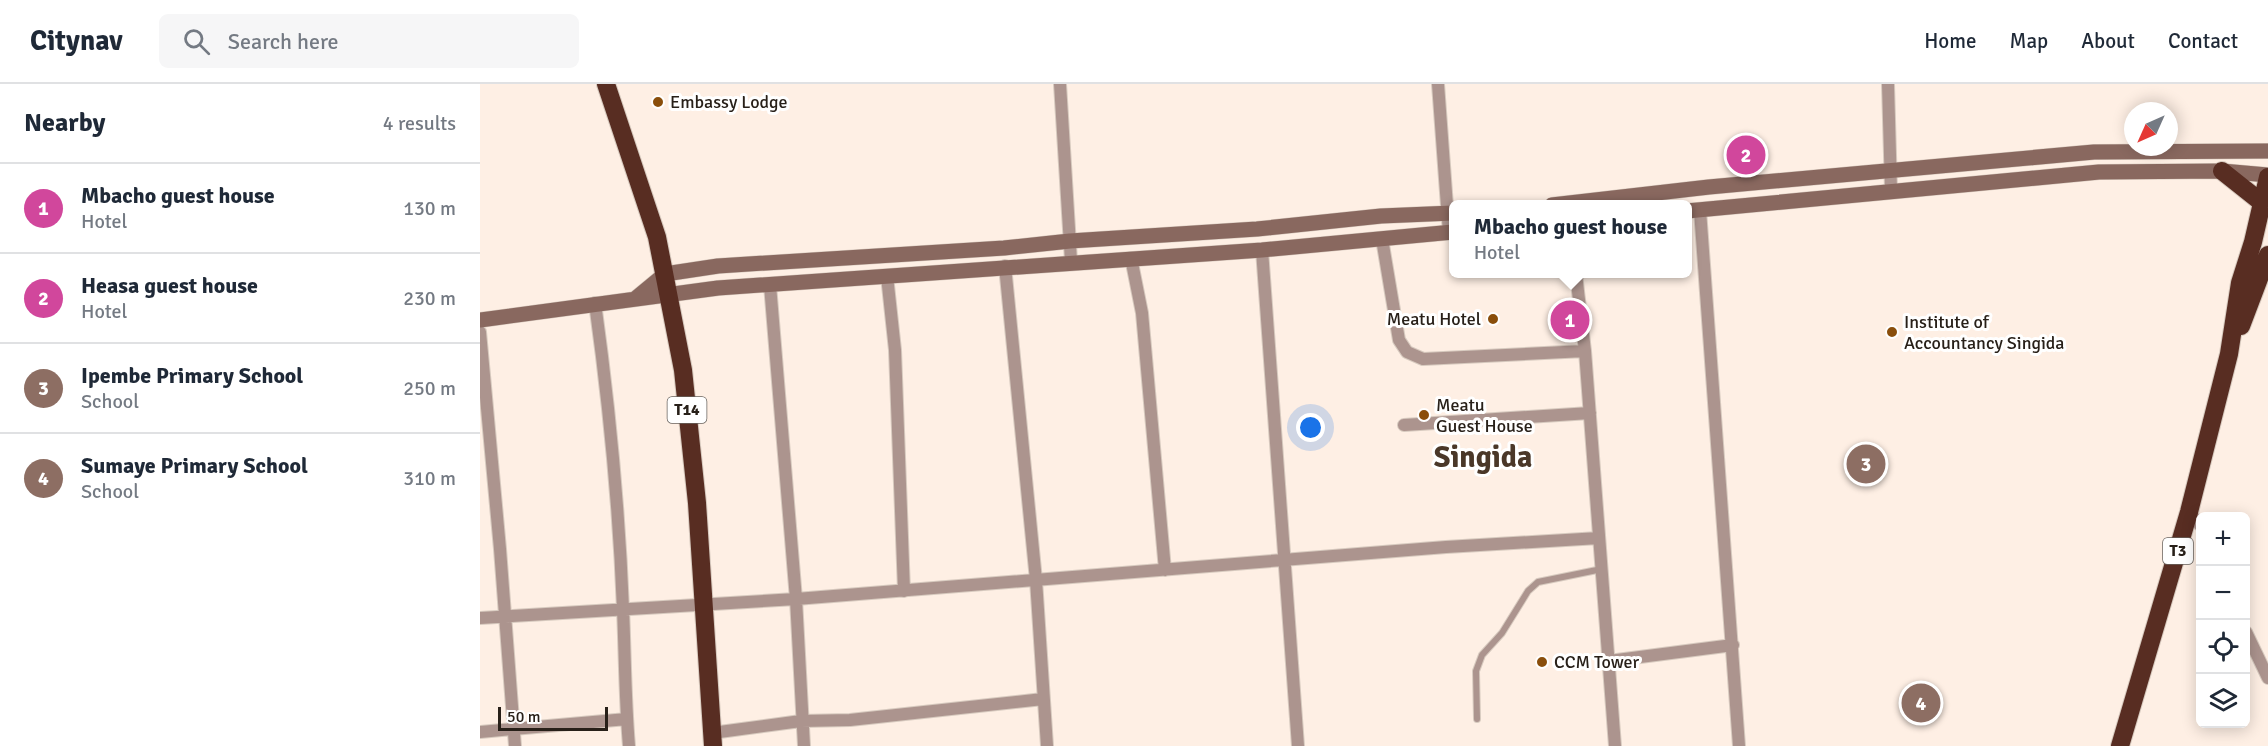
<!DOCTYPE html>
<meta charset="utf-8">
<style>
body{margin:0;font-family:Signika,sans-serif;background:#f6f6f7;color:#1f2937}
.controls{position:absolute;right:18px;bottom:18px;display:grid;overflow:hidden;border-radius:9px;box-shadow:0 3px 15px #0003}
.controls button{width:54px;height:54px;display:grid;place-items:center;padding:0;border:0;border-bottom:2px solid #e0e1e3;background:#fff;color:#1f2937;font:30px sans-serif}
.compass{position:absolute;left:1644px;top:18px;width:54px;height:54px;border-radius:50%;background:#fff;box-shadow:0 3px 15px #0003;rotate:225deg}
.scale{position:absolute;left:18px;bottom:15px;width:110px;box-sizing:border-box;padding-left:6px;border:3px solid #282019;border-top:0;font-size:16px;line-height:21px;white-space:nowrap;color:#282019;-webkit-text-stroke:4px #fff;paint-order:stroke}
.you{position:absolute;left:831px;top:344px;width:21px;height:21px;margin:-15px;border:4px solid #fff;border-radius:50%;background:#1a73e8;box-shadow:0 0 0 9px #1a73e833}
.badge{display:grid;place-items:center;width:39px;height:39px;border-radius:50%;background:#8a4e0b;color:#fff;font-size:20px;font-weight:700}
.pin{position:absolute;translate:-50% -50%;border:3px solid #fff;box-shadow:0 2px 6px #0006}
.popup{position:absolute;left:969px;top:116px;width:243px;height:78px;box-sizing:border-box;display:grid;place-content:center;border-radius:9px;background:#fff;filter:drop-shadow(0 2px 4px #0005);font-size:20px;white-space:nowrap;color:#747a83}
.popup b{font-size:22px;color:#1f2937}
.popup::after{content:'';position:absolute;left:50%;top:100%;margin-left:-12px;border:12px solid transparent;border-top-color:#fff}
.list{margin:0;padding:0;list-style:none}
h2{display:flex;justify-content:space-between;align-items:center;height:78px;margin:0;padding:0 24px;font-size:26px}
h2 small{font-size:20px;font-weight:400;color:#747a83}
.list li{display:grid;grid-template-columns:39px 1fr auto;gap:18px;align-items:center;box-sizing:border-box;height:90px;padding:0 24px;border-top:2px solid #e0e1e3}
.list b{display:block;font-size:22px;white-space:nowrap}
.list p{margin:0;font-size:20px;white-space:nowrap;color:#747a83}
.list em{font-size:20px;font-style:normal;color:#747a83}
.icon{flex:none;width:33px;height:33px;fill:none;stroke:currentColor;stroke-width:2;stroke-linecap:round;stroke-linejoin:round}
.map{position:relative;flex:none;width:1788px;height:662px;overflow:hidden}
header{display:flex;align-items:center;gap:36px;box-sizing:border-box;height:84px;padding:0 30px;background:#fff;border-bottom:2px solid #e0e1e3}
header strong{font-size:28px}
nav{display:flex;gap:33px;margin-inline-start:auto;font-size:21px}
.search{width:420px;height:54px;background:#f6f6f7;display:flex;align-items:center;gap:15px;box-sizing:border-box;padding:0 21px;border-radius:9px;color:#747a83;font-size:22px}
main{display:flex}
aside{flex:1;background:#fff}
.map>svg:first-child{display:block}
</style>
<header>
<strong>Citynav</strong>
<div class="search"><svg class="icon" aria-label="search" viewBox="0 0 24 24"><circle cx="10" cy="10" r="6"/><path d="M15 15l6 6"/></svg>Search here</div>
<nav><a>Home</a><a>Map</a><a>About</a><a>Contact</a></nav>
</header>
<main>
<aside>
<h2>Nearby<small>4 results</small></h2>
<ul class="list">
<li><span class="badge" style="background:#d1479c">1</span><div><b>Mbacho guest house</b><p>Hotel</p></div><em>130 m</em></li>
<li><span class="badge" style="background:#d1479c">2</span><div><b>Heasa guest house</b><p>Hotel</p></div><em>230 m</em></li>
<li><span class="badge" style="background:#8d6e63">3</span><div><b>Ipembe Primary School</b><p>School</p></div><em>250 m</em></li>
<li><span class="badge" style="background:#8d6e63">4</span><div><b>Sumaye Primary School</b><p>School</p></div><em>310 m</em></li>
</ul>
</aside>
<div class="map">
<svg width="1788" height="662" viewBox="0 0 1788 662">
<rect width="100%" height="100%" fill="#feefe4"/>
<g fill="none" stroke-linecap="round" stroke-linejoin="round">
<g stroke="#d7cabf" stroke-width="8">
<path id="lane" d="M 997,635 L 996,587 L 1002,571 L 1022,549 L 1048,507 L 1058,498 L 1122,485"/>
</g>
<g stroke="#d7cabf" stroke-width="14">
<path id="street" d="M 580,0 L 591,177
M 958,0 L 969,149
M 1408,0 L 1411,106
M 1220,126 L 1259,662
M 902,155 L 919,256 L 927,268 L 943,275 L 1105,267
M 782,166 L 818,662
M 651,174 L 662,229 L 685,486
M 525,182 L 556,496 L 567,662
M 1096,190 L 1105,267 L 1135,662
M 407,192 L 415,266 L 424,507
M 290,201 L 316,515 L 324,662
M 115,219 C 129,320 139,423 143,525 C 145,570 145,616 149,662
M 0,248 L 20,465 L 35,662
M 924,341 L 1110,329
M 1709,428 L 1720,441
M 0,534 L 316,515 L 966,463 L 1119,454
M 1766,548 L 1788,594
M 1129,577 L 1253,561
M 0,648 L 147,635
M 232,649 L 321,637 L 370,636 L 563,615"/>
</g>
<g stroke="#d7cabf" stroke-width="16">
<path id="secondary" d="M 1072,121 L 1229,103 L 1614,68 L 1788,67
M 1207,127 L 1619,88 L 1742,87 L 1788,91
M 156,214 L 185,190 L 238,182 L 524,164 L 590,157 L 777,145 L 901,132 L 973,129
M 0,236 L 238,204 L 782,166 L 973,148"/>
</g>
<g stroke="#d7cabf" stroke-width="20">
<path id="highway" d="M 126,0 L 177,153 L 203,286 L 217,419 L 233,662
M 1742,87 L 1781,118
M 1761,242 L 1788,171
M 1640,662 L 1709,428 L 1749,270 L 1760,199 L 1773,158 L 1788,93"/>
</g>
<use href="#lane" stroke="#ac948e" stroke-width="6"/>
<use href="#street" stroke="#ac948e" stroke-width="12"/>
<use href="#secondary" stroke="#89685f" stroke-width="15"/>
<use href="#highway" stroke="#582d22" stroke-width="18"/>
</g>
<g fill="#8a4e0b" stroke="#fff" stroke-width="2">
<circle cx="178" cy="18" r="6"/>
<circle cx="1013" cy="235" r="6"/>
<circle cx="1412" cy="248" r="6"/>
<circle cx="944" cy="331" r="6"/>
<circle cx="1062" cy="578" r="6"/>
</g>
<g text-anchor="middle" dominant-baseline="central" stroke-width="6" stroke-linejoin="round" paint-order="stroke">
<g fill="#fff" stroke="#68635e" stroke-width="1.5">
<rect x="187.5" y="313" width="39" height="26" rx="4.5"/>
<rect x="1683" y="454" width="30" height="26" rx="4.5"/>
</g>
<g font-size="16" font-weight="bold" fill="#282019">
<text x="207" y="326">T14</text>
<text x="1698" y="467">T3</text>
</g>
<g font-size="18" fill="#282019" stroke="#fff" text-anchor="start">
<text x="190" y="18">Embassy Lodge</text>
<text x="1001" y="235" text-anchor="end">Meatu Hotel</text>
<text x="1424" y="238">Institute of<tspan x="1424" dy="21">Accountancy Singida</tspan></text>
<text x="956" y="321">Meatu<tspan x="956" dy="21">Guest House</tspan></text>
<text x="1074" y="578">CCM Tower</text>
</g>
<g font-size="30" font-weight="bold" fill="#4a3728" stroke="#fff">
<text x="1003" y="373">Singida</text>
</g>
</g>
</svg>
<div class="controls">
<button>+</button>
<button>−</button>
<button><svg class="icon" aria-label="locate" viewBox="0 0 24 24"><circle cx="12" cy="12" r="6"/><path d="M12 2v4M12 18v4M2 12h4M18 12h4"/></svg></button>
<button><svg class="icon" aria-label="layers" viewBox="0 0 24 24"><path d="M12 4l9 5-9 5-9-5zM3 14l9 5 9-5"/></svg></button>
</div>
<svg class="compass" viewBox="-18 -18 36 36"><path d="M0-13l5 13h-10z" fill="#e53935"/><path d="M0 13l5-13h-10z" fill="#747a83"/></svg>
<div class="scale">50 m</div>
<div class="you"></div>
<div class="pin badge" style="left:1090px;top:236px;background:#d1479c">1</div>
<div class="popup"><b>Mbacho guest house</b>Hotel</div>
<div class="pin badge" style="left:1266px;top:71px;background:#d1479c">2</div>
<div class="pin badge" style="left:1386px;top:380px;background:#8d6e63">3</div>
<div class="pin badge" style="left:1441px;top:619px;background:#8d6e63">4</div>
</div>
</main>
